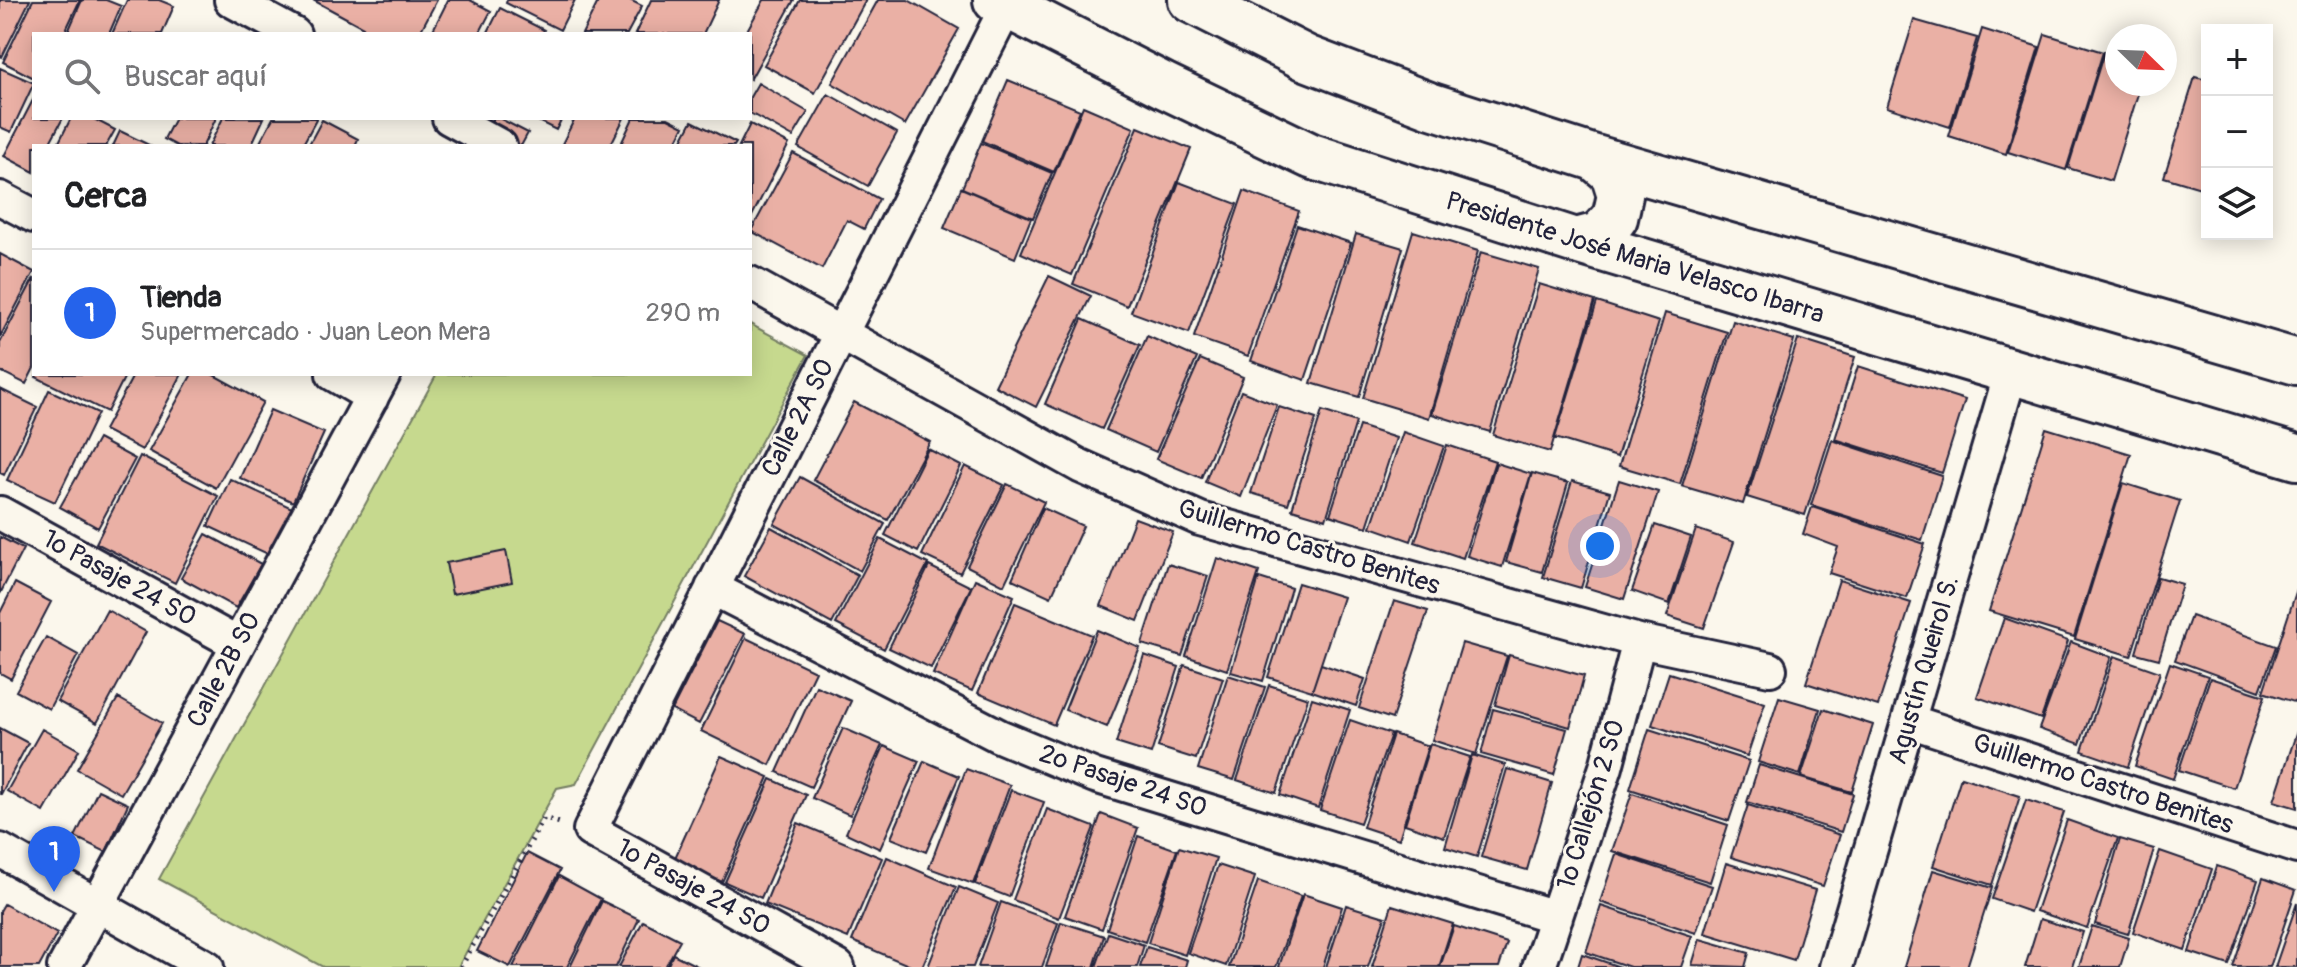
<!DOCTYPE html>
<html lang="es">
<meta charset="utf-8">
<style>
body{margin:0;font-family:Pangolin,sans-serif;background:#f2f2f2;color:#202124}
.controls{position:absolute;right:24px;top:24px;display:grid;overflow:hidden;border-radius:0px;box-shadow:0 4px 20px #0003}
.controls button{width:72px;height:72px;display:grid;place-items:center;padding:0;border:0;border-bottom:2px solid #e0e0e0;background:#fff;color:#202124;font:40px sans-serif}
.compass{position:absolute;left:2105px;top:24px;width:72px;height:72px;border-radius:50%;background:#fff;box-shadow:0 4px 20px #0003;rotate:113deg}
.you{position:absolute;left:1600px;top:546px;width:28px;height:28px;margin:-20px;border:6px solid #fff;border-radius:50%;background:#1a73e8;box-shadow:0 0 0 12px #1a73e833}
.badge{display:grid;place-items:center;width:52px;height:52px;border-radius:50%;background:#2563eb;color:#fff;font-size:26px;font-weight:700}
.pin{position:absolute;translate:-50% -66px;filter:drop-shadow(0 2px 4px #0008)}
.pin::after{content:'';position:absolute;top:42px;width:28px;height:24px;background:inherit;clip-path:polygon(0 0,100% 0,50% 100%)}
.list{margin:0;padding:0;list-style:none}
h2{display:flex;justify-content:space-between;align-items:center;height:104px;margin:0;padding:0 32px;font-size:34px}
h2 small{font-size:26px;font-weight:400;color:#757577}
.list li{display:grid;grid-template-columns:52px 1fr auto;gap:24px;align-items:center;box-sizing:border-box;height:128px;padding:0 32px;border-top:2px solid #e0e0e0}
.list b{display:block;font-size:30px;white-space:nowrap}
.list p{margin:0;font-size:26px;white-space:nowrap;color:#757577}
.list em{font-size:26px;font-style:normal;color:#757577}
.icon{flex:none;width:44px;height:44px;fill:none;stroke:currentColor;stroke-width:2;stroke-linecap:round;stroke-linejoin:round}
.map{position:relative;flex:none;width:2297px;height:967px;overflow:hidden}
.search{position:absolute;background:#fff;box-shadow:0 4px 20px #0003;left:32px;top:32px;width:720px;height:88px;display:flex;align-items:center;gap:20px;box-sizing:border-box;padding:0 28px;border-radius:0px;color:#757577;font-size:30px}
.panel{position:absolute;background:#fff;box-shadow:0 4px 20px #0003;left:32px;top:144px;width:720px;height:232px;border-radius:0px}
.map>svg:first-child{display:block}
</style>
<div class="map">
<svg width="2297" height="967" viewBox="0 0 2297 967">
<rect width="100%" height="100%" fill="#fbf7ec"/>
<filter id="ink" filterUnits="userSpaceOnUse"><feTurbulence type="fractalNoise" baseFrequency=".0125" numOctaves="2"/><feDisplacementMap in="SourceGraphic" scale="16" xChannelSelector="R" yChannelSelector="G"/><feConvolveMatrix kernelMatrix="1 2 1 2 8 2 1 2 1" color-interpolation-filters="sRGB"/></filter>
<g filter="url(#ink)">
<path fill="#c6d98e" stroke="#747e64" stroke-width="2" d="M 750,324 L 808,355 L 576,784 L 557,788 L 458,967 L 323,967 L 159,879 L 437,374 L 750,374 Z"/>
<path fill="#eab0a5" stroke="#22223b" stroke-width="2" d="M 0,0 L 30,0 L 2,57 L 0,56 Z
M 33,0 L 80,0 L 64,34 L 34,34 L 34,78 L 3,62 Z
M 82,0 L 106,0 L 121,6 L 109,34 L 67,34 Z
M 127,0 L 159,0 L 174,6 L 162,34 L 112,34 Z
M 313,0 L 437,0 L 419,34 L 359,34 L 363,27 Z
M 448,0 L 470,0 L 491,11 L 479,34 L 431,34 Z
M 507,0 L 575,0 L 560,30 L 506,3 Z
M 599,0 L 630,0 L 642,6 L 627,34 L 582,34 Z
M 651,0 L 719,0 L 703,34 L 635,34 Z
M 764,0 L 794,0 L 750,80 L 750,34 L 745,34 Z
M 800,0 L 866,0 L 815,93 L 764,65 Z
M 878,0 L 908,0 L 959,29 L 905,125 L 832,83 Z
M 500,8 L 544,30 L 542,34 L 487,34 Z
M 1914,20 L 1977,38 L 1950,127 L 1887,107 Z
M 1982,29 L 2039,47 L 2006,154 L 1949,136 Z
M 2045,34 L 2103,52 L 2066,170 L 2008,152 Z
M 2104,52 L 2117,56 L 2117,84 L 2141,84 L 2111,181 L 2068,168 Z
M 0,68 L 34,83 L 11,132 L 0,127 Z
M 2195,77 L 2207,80 L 2207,190 L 2164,177 Z
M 1008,80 L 1080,110 L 1054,172 L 982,141 Z
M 758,83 L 808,112 L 793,137 L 750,113 L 750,97 Z
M 828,94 L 897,133 L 868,186 L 798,147 Z
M 34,98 L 34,118 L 63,118 L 48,146 L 34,146 L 34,172 L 4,156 Z
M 1083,106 L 1134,128 L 1072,275 L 1021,253 Z
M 71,118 L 92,118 L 115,130 L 106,146 L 57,146 Z
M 175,118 L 216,118 L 203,146 L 177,146 L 164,139 Z
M 223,118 L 264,118 L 251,146 L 209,146 Z
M 273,118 L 317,118 L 302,146 L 258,146 Z
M 493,118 L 499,118 L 528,133 L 521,146 L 487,130 Z
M 532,118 L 562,118 L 556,130 Z
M 575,118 L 624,118 L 610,146 L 561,146 Z
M 633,118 L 668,118 L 684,126 L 674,146 L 620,146 Z
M 322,120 L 358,139 L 355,146 L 308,146 Z
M 692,121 L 736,143 L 734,146 L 679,146 Z
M 750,124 L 789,144 L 750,220 L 750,146 L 739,146 Z
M 1138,127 L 1191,149 L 1127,306 L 1073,284 Z
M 120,131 L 151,146 L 113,146 Z
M 981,143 L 1052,173 L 1033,218 L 962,188 Z
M 793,153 L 879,199 L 864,229 L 847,220 L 822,269 L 751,231 Z
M 1179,182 L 1237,204 L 1189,333 L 1131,312 Z
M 961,188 L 1031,218 L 1015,258 L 944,228 Z
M 1244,191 L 1299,211 L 1248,356 L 1194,337 Z
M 1297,225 L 1351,243 L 1305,380 L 1251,361 Z
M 1413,231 L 1478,251 L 1429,418 L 1363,398 Z
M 1356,234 L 1403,248 L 1359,397 L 1311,383 Z
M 1481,252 L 1539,269 L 1490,432 L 1432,414 Z
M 0,254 L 34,272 L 0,337 Z
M 1049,276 L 1091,296 L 1036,407 L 995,386 Z
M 34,278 L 34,368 L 26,384 L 0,371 L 0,343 Z
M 1539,284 L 1595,301 L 1550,452 L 1493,435 Z
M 1597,302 L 1659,322 L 1617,457 L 1555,438 Z
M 1665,313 L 1727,332 L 1680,484 L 1619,466 Z
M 1082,319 L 1140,345 L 1102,429 L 1045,404 Z
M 1733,321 L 1794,340 L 1743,504 L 1682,486 Z
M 1147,336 L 1197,358 L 1156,452 L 1106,430 Z
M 1798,339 L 1855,357 L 1805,515 L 1747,497 Z
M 1200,359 L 1243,377 L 1201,478 L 1156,459 Z
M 1858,366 L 1965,400 L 1942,473 L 1835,439 Z
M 37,374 L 126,374 L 107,412 L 36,377 Z
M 134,374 L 182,374 L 142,450 L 104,430 Z
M 192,374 L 212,374 L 263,402 L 216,488 L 149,451 Z
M 0,389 L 37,407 L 4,475 L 0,473 Z
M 49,390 L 98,413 L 55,502 L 7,480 Z
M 1241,391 L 1277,405 L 1241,497 L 1205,482 Z
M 854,402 L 930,442 L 888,520 L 813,480 Z
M 1279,407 L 1316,419 L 1288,504 L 1251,493 Z
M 270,410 L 324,433 L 293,502 L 240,478 Z
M 1322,411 L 1356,422 L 1326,519 L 1292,509 Z
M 1359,426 L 1396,438 L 1367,527 L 1330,515 Z
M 2046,428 L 2131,454 L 2074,637 L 1989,611 Z
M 1403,432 L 1444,446 L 1411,541 L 1371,527 Z
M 98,439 L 135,459 L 98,528 L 60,507 Z
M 1832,440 L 1942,476 L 1922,540 L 1811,505 Z
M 1447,445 L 1495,461 L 1463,558 L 1415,542 Z
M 928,449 L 961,466 L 918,552 L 885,535 Z
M 140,456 L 218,496 L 175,583 L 96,543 Z
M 1496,463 L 1531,474 L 1502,567 L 1467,556 Z
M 965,466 L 1004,485 L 960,573 L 922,555 Z
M 1532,473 L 1568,483 L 1542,572 L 1506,562 Z
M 800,477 L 885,524 L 860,571 L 774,524 Z
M 230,479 L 292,508 L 270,555 L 208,526 Z
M 1619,480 L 1658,492 L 1624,599 L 1585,587 Z
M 1572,481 L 1610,492 L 1581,588 L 1543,577 Z
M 2123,483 L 2180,501 L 2131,656 L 2075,639 Z
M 1007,484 L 1044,502 L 1004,585 L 967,566 Z
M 1812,507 L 1925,544 L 1907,598 L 1829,573 L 1838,547 L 1803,534 Z
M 1043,508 L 1083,526 L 1051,597 L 1012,579 Z
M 1135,518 L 1173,532 L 1138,621 L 1101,606 Z
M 1655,525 L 1691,537 L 1669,604 L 1632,591 Z
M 771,527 L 858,575 L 832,624 L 744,576 Z
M 1696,529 L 1734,542 L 1704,628 L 1667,616 Z
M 206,534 L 261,564 L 236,608 L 181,578 Z
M 0,537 L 23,549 L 0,594 Z
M 880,539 L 928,564 L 884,649 L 836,624 Z
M 506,551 L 512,582 L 452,594 L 446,563 Z
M 1217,558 L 1259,572 L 1227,670 L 1186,656 Z
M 1168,564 L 1208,576 L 1182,656 L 1142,644 Z
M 929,566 L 971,587 L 931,668 L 889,648 Z
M 2158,577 L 2182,584 L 2159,659 L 2136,653 Z
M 1259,578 L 1291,588 L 1263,681 L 1231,672 Z
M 975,579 L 1014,596 L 972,691 L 933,674 Z
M 1839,580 L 1911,603 L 1878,706 L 1806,683 Z
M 15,583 L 51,602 L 11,679 L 0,673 L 0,613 Z
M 1298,583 L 1343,597 L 1312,691 L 1268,677 Z
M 2297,589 L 2297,703 L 2263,692 Z
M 1394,601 L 1428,611 L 1392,719 L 1359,708 Z
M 1015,603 L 1092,635 L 1054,725 L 978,693 Z
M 107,610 L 146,632 L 97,723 L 57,701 Z
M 2191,616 L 2276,646 L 2260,691 L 2175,660 Z
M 2004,618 L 2068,641 L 2041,719 L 1977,697 Z
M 717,621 L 745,634 L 699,724 L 672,710 Z
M 1097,630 L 1140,648 L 1107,727 L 1065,710 Z
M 46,637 L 78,655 L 49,709 L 16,691 Z
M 746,638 L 815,671 L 770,765 L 701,731 Z
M 2071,642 L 2111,657 L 2080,744 L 2039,729 Z
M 1462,643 L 1507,656 L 1476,754 L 1432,740 Z
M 1144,655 L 1179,667 L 1151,754 L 1116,743 Z
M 1509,655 L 1584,676 L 1570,727 L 1495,705 Z
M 2114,656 L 2160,672 L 2128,767 L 2082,751 Z
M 2170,663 L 2208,676 L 2173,779 L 2135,766 Z
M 1321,664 L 1365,679 L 1356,706 L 1312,691 Z
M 1184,665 L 1223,678 L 1196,759 L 1158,747 Z
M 1669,673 L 1765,703 L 1747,756 L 1652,725 Z
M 1228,675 L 1265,687 L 1234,780 L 1198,769 Z
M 2210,678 L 2265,696 L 2234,788 L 2179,770 Z
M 1269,685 L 1308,698 L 1276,793 L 1237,780 Z
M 816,686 L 851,701 L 811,787 L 777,772 Z
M 1779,697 L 1820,709 L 1800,775 L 1758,762 Z
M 118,698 L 162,723 L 121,794 L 77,769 Z
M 1312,698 L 1350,710 L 1318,808 L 1280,795 Z
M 1493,709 L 1567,729 L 1554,775 L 1481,754 Z
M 1823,709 L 1873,725 L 1852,792 L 1801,777 Z
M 1350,720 L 1391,734 L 1360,823 L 1320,810 Z
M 0,728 L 28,743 L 1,794 L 0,794 Z
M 843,728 L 882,745 L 850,815 L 812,798 Z
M 42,729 L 79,750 L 44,812 L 7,791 Z
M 1649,729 L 1749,761 L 1729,821 L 1630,789 Z
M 2297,731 L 2297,808 L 2274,801 Z
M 1393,734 L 1428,746 L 1399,839 L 1363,827 Z
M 1430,744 L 1470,757 L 1444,837 L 1405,824 Z
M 884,746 L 919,761 L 880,849 L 846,833 Z
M 1472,755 L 1505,765 L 1477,857 L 1445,847 Z
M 721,756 L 769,777 L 722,882 L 674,860 Z
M 924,761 L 959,776 L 926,852 L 891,838 Z
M 1759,765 L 1853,794 L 1841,832 L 1747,802 Z
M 966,769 L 1010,785 L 973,884 L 929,868 Z
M 1507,769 L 1552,783 L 1527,870 L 1481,857 Z
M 1961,777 L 2020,796 L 1992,885 L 1933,866 Z
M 771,779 L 806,795 L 761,898 L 725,882 Z
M 98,790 L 128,804 L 106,852 L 75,837 Z
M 1011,790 L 1044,802 L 1009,897 L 975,884 Z
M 1632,793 L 1728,825 L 1710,882 L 1612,851 Z
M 2026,800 L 2064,812 L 2030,912 L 1992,899 Z
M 1748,805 L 1840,835 L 1823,886 L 1731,857 Z
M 1047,809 L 1094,827 L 1059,918 L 1013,900 Z
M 1101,814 L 1138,828 L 1102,929 L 1065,916 Z
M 2067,820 L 2118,838 L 2087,928 L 2036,911 Z
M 798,823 L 882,858 L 848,938 L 765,904 Z
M 1138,836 L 1177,850 L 1145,942 L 1107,929 Z
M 2120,839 L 2154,849 L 2128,934 L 2095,924 Z
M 1179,847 L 1216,858 L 1185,955 L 1148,943 Z
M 2160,851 L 2212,869 L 2185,950 L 2133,932 Z
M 527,853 L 560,870 L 510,967 L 477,951 Z
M 1616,854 L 1712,886 L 1696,933 L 1600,902 Z
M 887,857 L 956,887 L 922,967 L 913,967 L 852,941 Z
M 1726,863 L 1815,890 L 1794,960 L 1705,933 Z
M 1218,865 L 1255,877 L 1226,966 L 1188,953 Z
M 2217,866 L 2258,880 L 2229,965 L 2189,952 Z
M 1933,870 L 1992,888 L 1967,967 L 1904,967 Z
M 559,876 L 601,899 L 567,967 L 513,967 Z
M 2263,878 L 2296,890 L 2270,967 L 2233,967 Z
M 1258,881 L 1301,896 L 1276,967 L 1229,967 Z
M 959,887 L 998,903 L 973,967 L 928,967 Z
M 1303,894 L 1342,907 L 1323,967 L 1279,967 Z
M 602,901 L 639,919 L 616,967 L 570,967 Z
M 1001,902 L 1058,923 L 1042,967 L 978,967 Z
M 2297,903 L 2297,967 L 2275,967 Z
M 4,904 L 57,934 L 39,967 L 0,967 L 0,911 Z
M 1346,905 L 1385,917 L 1368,967 L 1326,967 Z
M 1392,905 L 1453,924 L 1439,967 L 1372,967 Z
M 1601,906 L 1692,936 L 1681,967 L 1630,967 L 1586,952 Z
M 2040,919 L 2083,932 L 2072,967 L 2025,967 Z
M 643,921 L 680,940 L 665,967 L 619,967 Z
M 1061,922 L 1104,936 L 1094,967 L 1046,967 Z
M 1454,926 L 1507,943 L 1499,967 L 1440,967 Z
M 2092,926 L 2129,938 L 2120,967 L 2079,967 Z
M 1108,933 L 1144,945 L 1137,967 L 1096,967 Z
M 1700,939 L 1749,953 L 1745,967 L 1692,965 Z
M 1147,947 L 1187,960 L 1185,967 L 1140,967 Z
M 673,954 L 699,967 L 667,967 Z
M 1582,954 L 1620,967 L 1578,967 Z"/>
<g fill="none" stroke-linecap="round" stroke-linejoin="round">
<g stroke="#22223b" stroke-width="38">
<path id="street" d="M 231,0 L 294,34
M 449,118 L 500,146
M 0,198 L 34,216
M 750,283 L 1080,466 L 1200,519 L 1639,641 L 1770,669
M 333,374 L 372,397
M 0,513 L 238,644
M 712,588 L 999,736 L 1095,776 L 1556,917
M 1909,721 L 2297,847
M 0,850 L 207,967
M 64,967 L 384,374
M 838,967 L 590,830 L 1007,6
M 1539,967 L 1606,767 L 1639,641
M 1836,967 L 2011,372"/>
</g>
<g stroke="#22223b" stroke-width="50">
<path id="secondary" d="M 996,0 L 1163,85 L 1311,156 L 1576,241 L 2297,457
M 1191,0 L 1306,58 L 1432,106 L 1595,158 L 2297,362
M 1576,241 L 1599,235 L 1615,218 L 1620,195 L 1613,173 L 1595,158"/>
</g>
<path stroke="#22223b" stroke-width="5" stroke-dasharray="2 6" stroke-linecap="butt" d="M 461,967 L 544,818 L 560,823"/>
<use href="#street" stroke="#fbf7ec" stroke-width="32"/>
<use href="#secondary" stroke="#fbf7ec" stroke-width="44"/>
</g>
</g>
<g text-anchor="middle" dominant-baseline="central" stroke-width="6" stroke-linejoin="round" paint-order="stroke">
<g font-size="26" fill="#22223b" stroke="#fbf7ec">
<text transform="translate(1635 258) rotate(17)">Presidente José Maria Velasco Ibarra</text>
<text transform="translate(798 418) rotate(-63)">Calle 2A SO</text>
<text transform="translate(1309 547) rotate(17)">Guillermo Castro Benites</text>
<text transform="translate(119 578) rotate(29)">1º Pasaje 24 SO</text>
<text transform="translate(224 670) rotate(-62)">Calle 2B SO</text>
<text transform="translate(1924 670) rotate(-74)">Agustín Queirol S.</text>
<text transform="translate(1123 781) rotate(19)">2º Pasaje 24 SO</text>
<text transform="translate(2103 784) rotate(18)">Guillermo Castro Benites</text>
<text transform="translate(1591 805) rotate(-73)">1º Callejón 2 SO</text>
<text transform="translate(693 887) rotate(29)">1º Pasaje 24 SO</text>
</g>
</g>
</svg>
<div class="controls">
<button>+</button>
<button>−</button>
<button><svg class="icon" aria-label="layers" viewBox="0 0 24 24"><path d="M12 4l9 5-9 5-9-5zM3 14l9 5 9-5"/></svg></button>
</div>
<svg class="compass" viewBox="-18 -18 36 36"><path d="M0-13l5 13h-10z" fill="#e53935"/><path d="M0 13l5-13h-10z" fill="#757577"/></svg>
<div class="you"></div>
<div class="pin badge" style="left:54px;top:892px">1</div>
<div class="search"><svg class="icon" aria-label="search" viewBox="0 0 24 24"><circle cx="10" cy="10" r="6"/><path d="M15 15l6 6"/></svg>Buscar aquí</div>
<section class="panel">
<h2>Cerca<small></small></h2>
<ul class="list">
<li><span class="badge">1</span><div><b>Tienda</b><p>Supermercado · Juan Leon Mera</p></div><em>290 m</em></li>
</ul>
</section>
</div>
